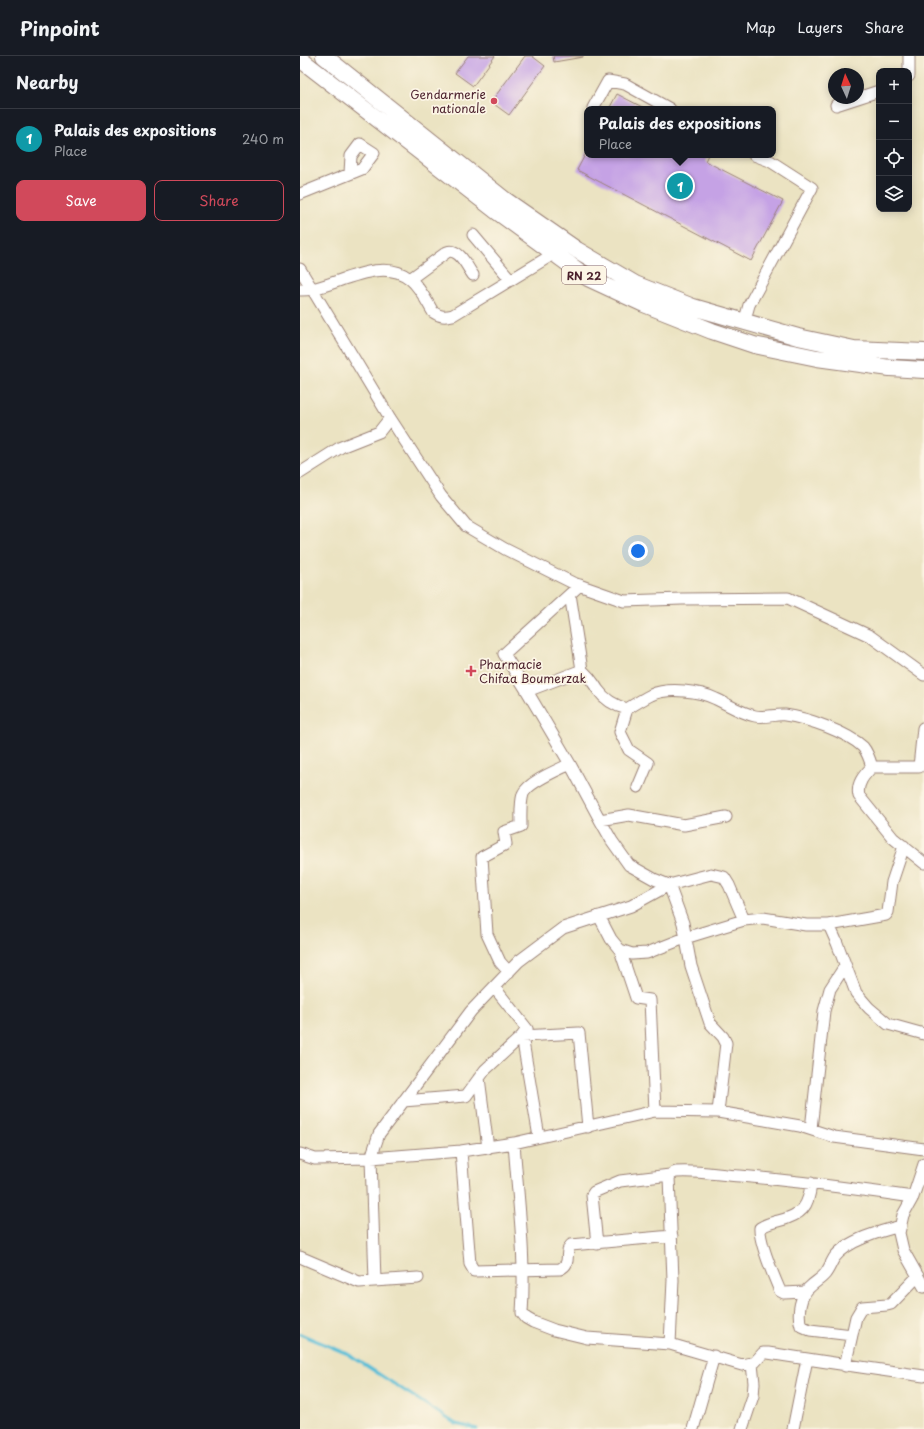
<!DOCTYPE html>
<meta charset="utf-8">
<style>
body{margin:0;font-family:"Playpen Sans",sans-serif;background:#20242c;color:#f1f3f6}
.controls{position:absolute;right:12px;top:12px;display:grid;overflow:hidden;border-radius:8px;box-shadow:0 2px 10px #0003}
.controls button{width:36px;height:36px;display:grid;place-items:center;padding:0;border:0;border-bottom:1px solid #363941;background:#171b24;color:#f1f3f6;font:20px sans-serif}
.compass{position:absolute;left:528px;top:12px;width:36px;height:36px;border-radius:50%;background:#171b24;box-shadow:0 2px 10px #0003;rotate:356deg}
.you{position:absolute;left:338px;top:495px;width:14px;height:14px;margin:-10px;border:3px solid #fff;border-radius:50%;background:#1a73e8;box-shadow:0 0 0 6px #1a73e833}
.badge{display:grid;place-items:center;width:26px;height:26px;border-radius:50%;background:#d1495b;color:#fff;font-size:13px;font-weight:700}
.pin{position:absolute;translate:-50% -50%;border:2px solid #fff;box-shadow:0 1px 4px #0006}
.popup{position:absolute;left:284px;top:50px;width:192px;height:52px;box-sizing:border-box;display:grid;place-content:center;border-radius:8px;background:#171b24;filter:drop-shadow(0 1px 3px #0005);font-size:13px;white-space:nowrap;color:#9ea1a6}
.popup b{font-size:15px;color:#f1f3f6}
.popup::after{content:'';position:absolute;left:50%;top:100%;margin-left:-8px;border:8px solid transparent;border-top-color:#171b24}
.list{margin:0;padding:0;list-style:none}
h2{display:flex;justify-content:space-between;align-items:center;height:52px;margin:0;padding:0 16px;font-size:17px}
h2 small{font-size:13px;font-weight:400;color:#9ea1a6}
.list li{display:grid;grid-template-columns:26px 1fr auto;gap:12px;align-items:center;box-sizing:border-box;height:60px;padding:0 16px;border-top:1px solid #363941}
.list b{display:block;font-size:15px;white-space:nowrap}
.list p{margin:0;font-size:13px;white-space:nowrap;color:#9ea1a6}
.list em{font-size:13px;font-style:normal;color:#9ea1a6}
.actions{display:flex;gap:8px;padding:12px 16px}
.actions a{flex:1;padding:9px 0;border:1px solid #d1495b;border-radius:8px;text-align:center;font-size:14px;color:#d1495b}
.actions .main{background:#d1495b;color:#fff}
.icon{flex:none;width:22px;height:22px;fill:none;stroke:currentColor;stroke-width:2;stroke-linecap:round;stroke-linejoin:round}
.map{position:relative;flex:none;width:624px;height:1373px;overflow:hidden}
header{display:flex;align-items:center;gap:24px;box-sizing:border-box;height:56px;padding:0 20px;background:#171b24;border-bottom:1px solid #363941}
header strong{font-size:19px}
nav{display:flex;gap:22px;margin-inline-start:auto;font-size:14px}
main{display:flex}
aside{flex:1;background:#171b24}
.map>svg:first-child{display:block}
</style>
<header>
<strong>Pinpoint</strong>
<nav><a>Map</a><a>Layers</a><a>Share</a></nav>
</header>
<main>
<aside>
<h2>Nearby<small></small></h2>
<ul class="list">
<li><span class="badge" style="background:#0f9aa8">1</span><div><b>Palais des expositions</b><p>Place</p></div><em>240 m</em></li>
</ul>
<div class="actions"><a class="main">Save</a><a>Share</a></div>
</aside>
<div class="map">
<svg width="624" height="1373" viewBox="0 0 624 1373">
<rect width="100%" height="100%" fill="#fcf5e5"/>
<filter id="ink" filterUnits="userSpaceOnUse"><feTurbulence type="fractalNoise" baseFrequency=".025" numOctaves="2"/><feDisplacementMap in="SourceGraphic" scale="8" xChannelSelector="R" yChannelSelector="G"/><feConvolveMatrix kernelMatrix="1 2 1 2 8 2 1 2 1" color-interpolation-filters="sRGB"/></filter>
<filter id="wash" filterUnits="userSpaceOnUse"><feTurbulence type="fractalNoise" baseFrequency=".012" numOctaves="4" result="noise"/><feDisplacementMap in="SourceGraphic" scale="16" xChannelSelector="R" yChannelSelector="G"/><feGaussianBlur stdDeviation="0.9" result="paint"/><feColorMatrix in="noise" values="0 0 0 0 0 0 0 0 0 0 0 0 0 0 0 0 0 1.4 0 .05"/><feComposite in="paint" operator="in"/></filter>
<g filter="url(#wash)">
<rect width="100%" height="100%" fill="#ebe3c2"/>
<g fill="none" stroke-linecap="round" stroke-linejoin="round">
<path stroke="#59bed7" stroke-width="3" d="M 0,1278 L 48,1298 L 156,1368 L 177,1373"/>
</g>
<g id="blocks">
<path fill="#c5a2e5" d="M 168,0 L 195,0 L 173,30 L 155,17 Z
M 225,0 L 232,0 L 245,10 L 209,59 L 191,46 Z
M 253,0 L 283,0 L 283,1 L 254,6 Z
M 317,38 L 346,53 L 309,53 Z
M 287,95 L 287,99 L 408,99 L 405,105 L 483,145 L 451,205 L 277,114 Z"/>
</g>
</g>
<g filter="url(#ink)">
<use href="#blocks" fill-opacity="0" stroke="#9a8176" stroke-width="1"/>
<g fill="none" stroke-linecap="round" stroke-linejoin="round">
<g stroke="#9a8176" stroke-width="13">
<path id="minor" d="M 609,0 L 609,20
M 536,49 L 579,35
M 293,52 L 308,25 L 325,28 L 370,53
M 0,138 L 62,113 L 74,97 L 60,88 L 51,100 L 50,117
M 173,179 L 211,224
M 0,213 L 90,362 L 141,440 L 166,470 L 205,493 L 273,527 L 324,545 L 382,543 L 488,542 L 570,580 L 624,619
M 110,223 L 147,196 C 159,191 167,211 173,219
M 0,234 C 4,234 8,234 12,233 C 41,227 83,201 110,223 C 120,231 127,246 133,256 C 140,261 145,261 153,259 L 255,197
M 444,267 L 449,249 L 512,132 L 470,105 L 454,99
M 0,417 L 41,391 L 79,376 L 90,362
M 270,538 L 282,614 L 227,635 L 204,598 L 270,538 L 280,529
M 282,614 C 291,622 292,625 298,634 C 305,644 316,650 327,653 C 335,648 343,643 351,639 C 368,631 400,635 416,643 C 429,649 441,657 455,660 C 465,662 476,658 485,659 C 507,662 547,676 563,691 C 568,697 570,704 572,711 L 619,711 L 623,672
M 327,653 L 320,676 L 329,694 L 348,707 L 338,731
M 270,708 L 300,764 L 329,759 L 384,769 L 426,761
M 572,711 C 564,719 556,728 559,740 L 593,782 L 624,807
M 300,764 L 312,785 L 329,809 L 354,823 L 369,829 L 383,867 L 391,910 L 410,967 L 423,981 L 426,987 L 418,1056
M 299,860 L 311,883 L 320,894 L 332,898 L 347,897 L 385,882 L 444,864 L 463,862 L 506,869 L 529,869 L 537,887 L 556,937 L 569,952 L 588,968 L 624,978
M 529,869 L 586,859 L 588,856 L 592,826 L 604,790
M 320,894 L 336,942 L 350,944 L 355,1055
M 209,916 L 200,906 L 187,878 L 182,801 L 206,788 L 204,776 L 221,770 C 221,760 220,748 223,738 C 228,726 258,714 270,708 L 227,635
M 179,1022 L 188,1092
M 103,1045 L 166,1040 L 185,1014 L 222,980 L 227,973 L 194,931
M 511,1073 L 524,955 L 530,933 L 545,910
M 239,1081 L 222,980 L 279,977 L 288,1071
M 214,1087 C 218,1144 226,1201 222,1257 L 226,1262 L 233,1266 L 254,1274 L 287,1282 L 370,1288
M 161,1095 L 170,1208 L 174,1215 L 260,1213 C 273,1207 263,1197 271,1189 L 372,1180
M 0,1098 L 15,1103 L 71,1102 L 161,1095 L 214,1087 L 355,1055 L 418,1056 L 500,1070 L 534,1081 L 624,1093
M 624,1108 L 613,1141 L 603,1159 L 599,1177 L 603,1194 L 624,1231
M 613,1141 C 555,1133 498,1125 440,1120 C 419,1119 397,1114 376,1116 C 372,1117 371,1118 369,1121 L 373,1224 L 370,1288 L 442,1309 L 455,1306 L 463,1297 L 468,1297 C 520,1305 572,1313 624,1320
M 297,1188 L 292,1139 L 294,1136 L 320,1125 L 370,1119
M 0,1201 L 59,1226 L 118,1222
M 75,1225 L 71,1102 L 79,1078 L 171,955 L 219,905 L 263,872 L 331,850 L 369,829 L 411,818 L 424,821 L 429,829 L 444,864
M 505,1236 L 484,1237 L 480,1235 C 474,1221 459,1186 460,1172 C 466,1168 471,1167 478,1165 C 502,1159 509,1151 511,1127
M 552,1279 L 510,1274 L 501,1270 C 497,1258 500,1238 511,1230 C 515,1226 521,1223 525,1218 C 529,1213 531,1207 534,1202 C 547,1184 581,1175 601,1170
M 545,1310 L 556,1261 L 562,1251 L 587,1249 L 591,1248 L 618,1220
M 393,1373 L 414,1300
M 442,1373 L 453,1340 L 454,1327 L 452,1308
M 493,1373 L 507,1303"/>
</g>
<g stroke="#9a8176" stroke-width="18">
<path id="highway" d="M 24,0 L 205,144 L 277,194 L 335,228 L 393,251 L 498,281 L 554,293 L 624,296
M 0,3 L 195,154 L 288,222 L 344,248 L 412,275 L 454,289 L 517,302 L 590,312 L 624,314"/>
</g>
<use href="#minor" stroke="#fff" stroke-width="11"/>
<use href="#highway" stroke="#fff" stroke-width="16"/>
</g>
</g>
<g fill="#d1495b" stroke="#fcf5e5" stroke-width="1.5">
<circle cx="194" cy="45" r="4"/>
<path d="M169 609h4v4h4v4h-4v4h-4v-4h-4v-4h4z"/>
</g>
<g text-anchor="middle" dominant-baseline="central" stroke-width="3.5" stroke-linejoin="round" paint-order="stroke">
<rect fill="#fcf5e5" stroke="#7f5f63" stroke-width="1" x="262" y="210" width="44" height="18" rx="3"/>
<g font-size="11" font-weight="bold" fill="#4a1f2b">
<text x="284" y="219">RN 22</text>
</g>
<g font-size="12" fill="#4a1f2b" stroke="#fcf5e5" text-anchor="end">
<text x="186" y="38">Gendarmerie<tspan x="186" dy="14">nationale</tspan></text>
<text x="179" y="608" text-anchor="start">Pharmacie<tspan x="179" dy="14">Chifaa Boumerzak</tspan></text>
</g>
</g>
</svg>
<div class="controls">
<button>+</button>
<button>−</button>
<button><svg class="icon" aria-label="locate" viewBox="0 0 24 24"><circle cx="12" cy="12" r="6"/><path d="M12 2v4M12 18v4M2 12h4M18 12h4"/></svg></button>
<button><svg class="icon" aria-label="layers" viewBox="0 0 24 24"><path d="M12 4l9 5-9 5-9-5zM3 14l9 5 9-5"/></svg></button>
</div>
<svg class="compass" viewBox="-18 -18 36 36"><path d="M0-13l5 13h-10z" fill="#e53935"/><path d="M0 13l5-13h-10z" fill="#9ea1a6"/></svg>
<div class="you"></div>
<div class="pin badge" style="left:380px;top:130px;background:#0f9aa8">1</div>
<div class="popup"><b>Palais des expositions</b>Place</div>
</div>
</main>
